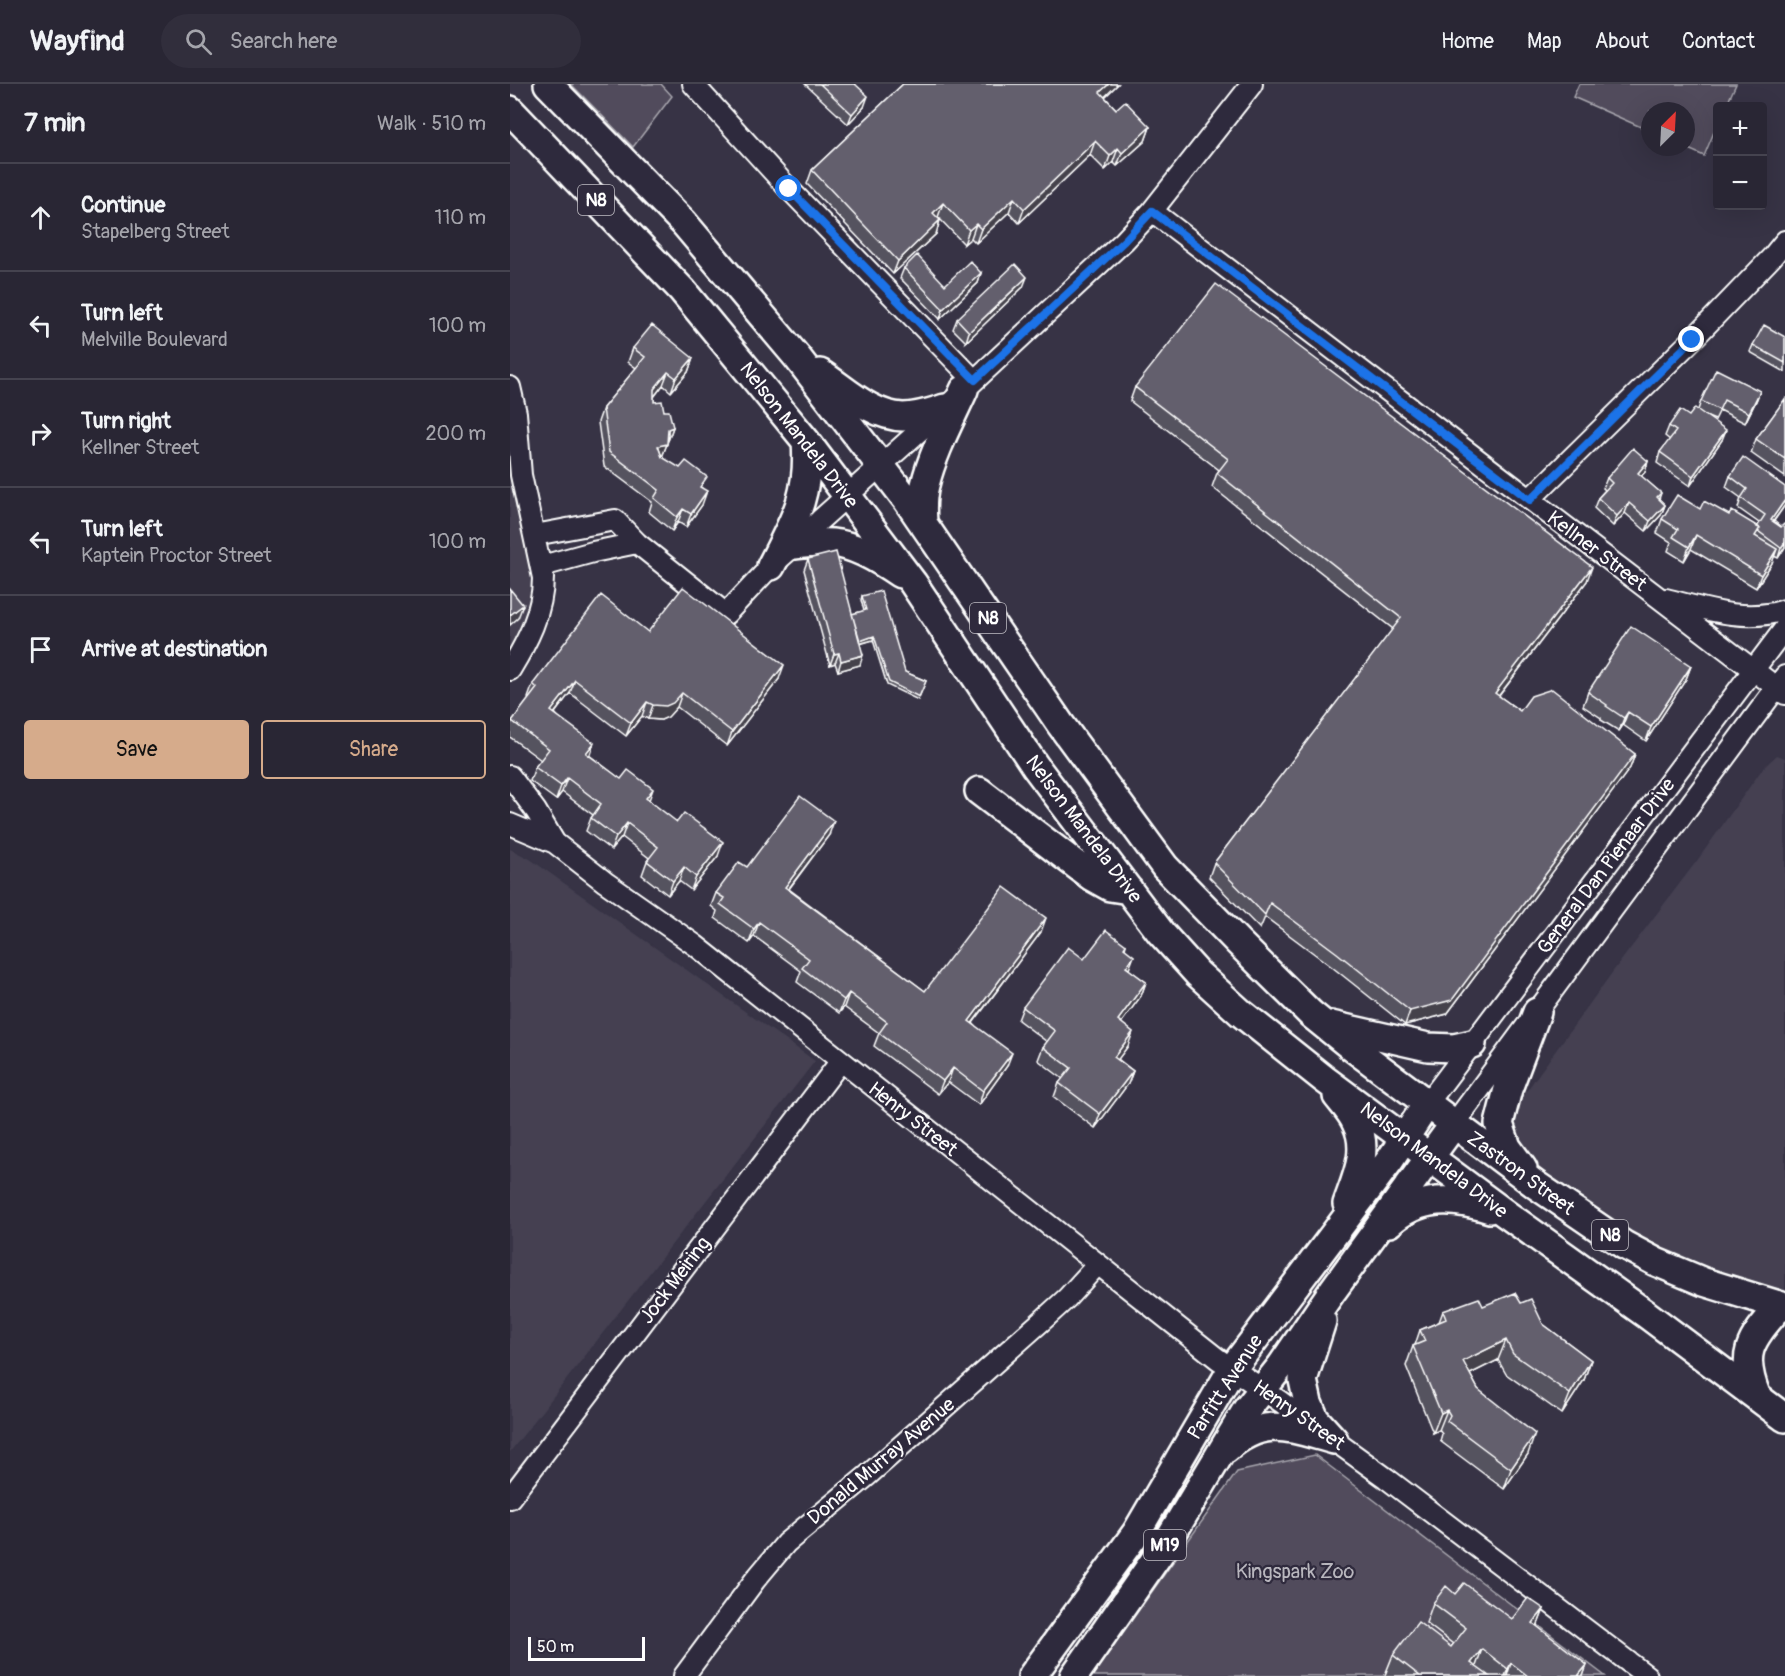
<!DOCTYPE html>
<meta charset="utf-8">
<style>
body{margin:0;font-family:Pangolin,sans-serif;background:#312e3c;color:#f1f3f6}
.controls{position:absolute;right:18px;top:18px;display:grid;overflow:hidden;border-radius:6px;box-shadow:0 6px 24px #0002}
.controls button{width:54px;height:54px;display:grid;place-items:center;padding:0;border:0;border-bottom:2px solid #45434f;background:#292634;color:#f1f3f6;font:30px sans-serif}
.compass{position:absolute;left:1131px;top:18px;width:54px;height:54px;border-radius:50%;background:#292634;box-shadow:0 6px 24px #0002;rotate:24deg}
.scale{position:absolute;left:18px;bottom:15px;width:117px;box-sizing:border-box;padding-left:6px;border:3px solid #fff;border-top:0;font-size:16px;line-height:21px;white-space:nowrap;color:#fff;-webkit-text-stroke:4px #2f2a3d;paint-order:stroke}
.stop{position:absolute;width:18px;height:18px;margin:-14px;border:4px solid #1a73e8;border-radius:50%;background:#fff}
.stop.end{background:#1a73e8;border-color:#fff;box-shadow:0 2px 6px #0008}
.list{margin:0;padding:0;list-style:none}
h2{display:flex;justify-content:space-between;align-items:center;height:78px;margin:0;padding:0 24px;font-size:26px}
h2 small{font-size:20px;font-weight:400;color:#a5a5ac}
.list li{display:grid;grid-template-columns:39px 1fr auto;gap:18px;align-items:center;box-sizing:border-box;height:108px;padding:0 24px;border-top:2px solid #45434f}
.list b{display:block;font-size:22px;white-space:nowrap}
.list p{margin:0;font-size:20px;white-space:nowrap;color:#a5a5ac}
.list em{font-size:20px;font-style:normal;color:#a5a5ac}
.actions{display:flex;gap:12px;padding:18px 24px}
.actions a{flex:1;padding:14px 0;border:2px solid #d6ab8b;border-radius:6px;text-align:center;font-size:21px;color:#d6ab8b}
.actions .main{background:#d6ab8b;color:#111}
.icon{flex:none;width:33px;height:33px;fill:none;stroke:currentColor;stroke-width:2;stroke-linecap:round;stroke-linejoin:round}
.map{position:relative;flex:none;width:1275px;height:1592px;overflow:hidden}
header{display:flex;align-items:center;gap:36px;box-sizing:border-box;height:84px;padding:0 30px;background:#292634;border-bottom:2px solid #45434f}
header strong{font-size:28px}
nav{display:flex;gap:33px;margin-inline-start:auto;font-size:21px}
.search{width:420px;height:54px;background:#312e3c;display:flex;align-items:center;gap:15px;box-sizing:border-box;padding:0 21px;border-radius:33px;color:#a5a5ac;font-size:22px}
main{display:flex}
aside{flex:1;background:#292634}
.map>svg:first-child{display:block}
</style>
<header>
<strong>Wayfind</strong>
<div class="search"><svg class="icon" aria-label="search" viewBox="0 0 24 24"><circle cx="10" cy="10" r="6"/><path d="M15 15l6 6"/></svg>Search here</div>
<nav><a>Home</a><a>Map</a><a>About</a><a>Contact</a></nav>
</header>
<main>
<aside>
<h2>7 min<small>Walk · 510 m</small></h2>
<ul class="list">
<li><svg class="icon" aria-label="ahead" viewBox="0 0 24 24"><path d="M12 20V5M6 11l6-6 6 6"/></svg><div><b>Continue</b><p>Stapelberg Street</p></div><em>110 m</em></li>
<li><svg class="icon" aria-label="left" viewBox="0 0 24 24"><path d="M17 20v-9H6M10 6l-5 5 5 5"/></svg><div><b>Turn left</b><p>Melville Boulevard</p></div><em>100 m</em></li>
<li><svg class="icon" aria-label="right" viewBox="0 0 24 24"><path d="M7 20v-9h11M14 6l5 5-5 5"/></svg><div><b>Turn right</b><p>Kellner Street</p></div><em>200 m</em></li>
<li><svg class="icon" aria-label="left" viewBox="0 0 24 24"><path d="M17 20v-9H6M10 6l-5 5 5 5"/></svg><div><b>Turn left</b><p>Kaptein Proctor Street</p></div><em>100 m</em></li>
<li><svg class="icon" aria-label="arrive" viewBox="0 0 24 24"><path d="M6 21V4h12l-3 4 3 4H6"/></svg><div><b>Arrive at destination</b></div></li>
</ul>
<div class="actions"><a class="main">Save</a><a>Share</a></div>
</aside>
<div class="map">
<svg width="1275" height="1592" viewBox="0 0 1275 1592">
<rect width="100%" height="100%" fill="#373345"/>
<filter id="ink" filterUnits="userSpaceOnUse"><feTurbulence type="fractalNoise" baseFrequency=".0167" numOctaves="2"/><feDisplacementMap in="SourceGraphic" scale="12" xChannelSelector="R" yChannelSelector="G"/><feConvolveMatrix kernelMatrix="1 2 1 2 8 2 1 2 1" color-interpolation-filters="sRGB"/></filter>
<g filter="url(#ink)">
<path fill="#444051" d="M 0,346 L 30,520 L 0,566 Z
M 1267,671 L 1275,674 L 1275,1210 L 1154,1172 L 1093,1134 L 1026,1084 L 1009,1066 L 1002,1040 L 1010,1016 L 1104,886 L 1189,774 L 1253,684 Z
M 0,765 L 20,775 L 305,977 L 0,1368 Z"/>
<path fill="#514c5c" stroke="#a8a6ae" stroke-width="1.5" d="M 61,0 L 151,0 L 162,12 L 123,63 Z
M 1069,0 L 1226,0 L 1216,22 L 1208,22 L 1207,41 L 1194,72 L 1174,63 L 1176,63 L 1176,27 L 1140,27 L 1140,47 L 1063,13 Z
M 805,1371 L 1095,1592 L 582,1592 L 727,1388 Z"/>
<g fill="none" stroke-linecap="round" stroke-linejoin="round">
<g stroke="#fff" stroke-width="24">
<path id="minor" d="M 183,0 L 279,105 L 464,296
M 642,127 L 1275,610
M 0,303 L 6,329 L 11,391 L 33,494 C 33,528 17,558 0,586
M 1020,415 L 1182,256 L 1262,173 L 1275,157
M 25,451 L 105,436 L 127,459 L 216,530 L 261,482 L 285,461 L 310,436 L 435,324 L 614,157 L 642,127 L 742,0
M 32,482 L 83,468 L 127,459
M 1156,515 C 1195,525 1235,539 1275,526
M 0,692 L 26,727 L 45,759
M 0,740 L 45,759 L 95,798 L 185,861 L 708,1275 L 771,1318 L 876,1394 L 1137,1592
M 917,1020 L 1275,544
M 944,1040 L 1275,592
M 0,1414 L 330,978
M 174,1592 L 245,1496 L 276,1459 L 357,1392 L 534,1235 L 557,1214 L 588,1180"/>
</g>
<g stroke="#fff" stroke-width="32">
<path id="highway" d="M 38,0 L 174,139 L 287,273 L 397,416 L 551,641 L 655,783 L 728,858 L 801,930 L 843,964 L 1026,1101 L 1114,1161 L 1146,1178 L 1194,1198 L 1275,1223
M 0,26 L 172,206 L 296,357 L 403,499 L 525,682 L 651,849 L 688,890 L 731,929 L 814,995 L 996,1130 L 1136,1230 L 1275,1334
M 310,289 C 335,305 361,332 393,333 C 408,333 422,328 435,324
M 413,438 C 412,426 412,413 415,401 C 423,368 440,337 454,306
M 285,461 C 297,460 310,458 322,459 C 346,461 370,476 390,490
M 261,482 C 285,435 300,411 296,357
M 469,707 L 582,793 L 600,803 L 619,806
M 821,941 L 918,963 L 944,964 L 962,960
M 827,1012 C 834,1021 842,1029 846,1039 C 860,1066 846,1094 837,1120
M 1013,1085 L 997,1063 L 989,1040 L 998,1005 L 1027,928
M 879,1139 C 909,1111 944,1113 980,1125
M 812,1237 L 793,1296 L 798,1319 L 805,1335 L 824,1356
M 1247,1313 C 1229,1268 1240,1257 1270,1222
M 716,1365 C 755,1331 779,1344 824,1356
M 522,1592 L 626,1449 L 722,1285 L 880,1076 L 917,1020
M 564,1592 L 656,1460 L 737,1325 L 771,1282 L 823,1206 L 944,1040"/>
</g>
<use href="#minor" stroke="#2f2a3d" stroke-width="20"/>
<use href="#highway" stroke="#2f2a3d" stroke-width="27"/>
</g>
<path fill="#55525e" stroke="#fff" stroke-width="1.5" d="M 295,0 L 345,0 L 354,23 L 338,40 Z
M 393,0 L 608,0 L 595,13 L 606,25 L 640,43 L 635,57 L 607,82 L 603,78 L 595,86 L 580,71 L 509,139 L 499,128 L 466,159 L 461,154 L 454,160 L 428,133 L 430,136 L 426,150 L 383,190 L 297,100 L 302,86 Z
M 394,184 L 435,201 L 471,189 L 468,199 L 430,235 L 390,194 Z
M 513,203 L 456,258 L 443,245 L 447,235 Z
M 1275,253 L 1275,288 L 1240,268 L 1243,261 Z
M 123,264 L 183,274 L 178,288 L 161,308 L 153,301 L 144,313 L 144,318 L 154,327 L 163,343 L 152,373 L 192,404 L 192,421 L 176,443 L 168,438 L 162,447 L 139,428 L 142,418 L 94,382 L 88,338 L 93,324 L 126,284 L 118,278 Z
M 625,303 L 1077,497 L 989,612 L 1010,627 L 1125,670 L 1120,684 L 937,930 L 895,941 L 822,883 L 755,833 L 750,845 L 699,793 L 704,779 L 883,545 L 702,403 L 707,389 L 709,386 L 620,317 Z
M 1250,307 L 1246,317 L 1235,339 L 1210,326 L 1205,336 L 1198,333 L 1212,356 L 1180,402 L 1147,379 L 1150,368 L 1160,356 L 1155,352 L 1159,342 L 1179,332 L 1188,326 L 1191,317 Z
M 1275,315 L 1275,393 L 1241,369 L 1246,355 Z
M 1138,377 L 1135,388 L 1131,392 L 1151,409 L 1149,415 L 1155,421 L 1151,431 L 1136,447 L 1115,429 L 1103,442 L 1084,424 L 1088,414 L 1095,406 L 1093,404 L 1097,394 Z
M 1220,392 L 1275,421 L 1264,437 L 1271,443 L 1275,441 L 1275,463 L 1268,474 L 1264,472 L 1262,479 L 1246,504 L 1181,465 L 1174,477 L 1158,467 L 1161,458 L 1147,449 L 1152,435 L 1190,425 L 1219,431 L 1247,443 L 1249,439 L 1228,424 L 1231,414 L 1216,403 Z
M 298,475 L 342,530 L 354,527 L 351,516 L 352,512 L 395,588 L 416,597 L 408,616 L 377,601 L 363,556 L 350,560 L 350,581 L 328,587 L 325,579 L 320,581 L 294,486 Z
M 138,548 L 269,595 L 217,662 L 167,623 L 158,633 L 151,636 L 138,635 L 132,632 L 116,652 L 60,609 L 45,629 L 79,671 L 139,717 L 208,772 L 181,806 L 169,797 L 158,811 L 132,791 L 137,777 L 139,774 L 112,753 L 101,766 L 76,747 L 81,734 L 83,731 L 52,708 L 46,716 L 20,697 L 25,683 L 31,676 L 0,653 L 0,641 L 2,637 L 19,615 L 18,614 L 23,600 Z
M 1181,582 L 1176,595 L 1136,657 L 1113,641 L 1109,647 L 1091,636 L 1091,634 L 1073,622 L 1078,608 Z
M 319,751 L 279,805 L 415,907 L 531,848 L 463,939 L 497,982 L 469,1021 L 438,998 L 428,1010 L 364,962 L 369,949 L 334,923 L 329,929 L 287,898 L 291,887 L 244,852 L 239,859 L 205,834 L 207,827 L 201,822 L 206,809 L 237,783 Z
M 616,861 L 615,865 L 619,886 L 636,898 L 631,912 L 611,939 L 618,962 L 608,975 L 623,987 L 618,1000 L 585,1044 L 544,1013 L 549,999 L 553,995 L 528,976 L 533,963 L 537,958 L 508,936 L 513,923 L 574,875 Z
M 1011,1219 L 1033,1240 L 1081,1276 L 1074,1296 L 1052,1330 L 996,1290 L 988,1276 L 960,1290 L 968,1305 L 1018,1370 L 994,1405 L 930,1357 L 932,1350 L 929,1346 L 923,1349 L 896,1282 L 903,1262 L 905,1261 L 910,1246 L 929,1238 L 933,1227 L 973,1222 Z
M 945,1510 L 1002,1535 L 1034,1525 L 1027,1543 L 1077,1581 L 1073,1592 L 877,1592 L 875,1591 L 883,1571 L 941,1563 L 943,1560 L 916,1539 L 923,1519 Z"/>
<path fill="#45424c" stroke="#fff" stroke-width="1.5" d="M 599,0 L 608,0 L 585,22 L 590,8 Z
M 358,12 L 354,23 L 338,40 L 342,30 Z
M 640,43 L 635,57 L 607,82 L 612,69 Z
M 585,57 L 580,71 L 509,139 L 514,125 Z
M 608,64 L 603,78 L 595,86 L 600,72 Z
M 504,114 L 499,128 L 466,159 L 471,145 Z
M 433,119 L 428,133 L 418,142 L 423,129 Z
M 430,136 L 426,150 L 383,190 L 388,177 Z
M 466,140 L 461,154 L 454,160 L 459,146 Z
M 471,189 L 468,199 L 430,235 L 433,225 Z
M 517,193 L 513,203 L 456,258 L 459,248 Z
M 183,274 L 178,288 L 161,308 L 166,294 Z
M 158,288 L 153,301 L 139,319 L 144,305 Z
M 1250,307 L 1246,317 L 1235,339 L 1239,329 Z
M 163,343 L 158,357 L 158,345 Z
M 1216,346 L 1212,356 L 1180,402 L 1183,392 Z
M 157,360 L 152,373 L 148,362 Z
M 1138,377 L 1135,388 L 1124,400 L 1128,389 Z
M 197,407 L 192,421 L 176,443 L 181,430 Z
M 1275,416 L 1275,421 L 1257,446 L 1261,436 Z
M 1119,419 L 1115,429 L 1103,442 L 1107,432 Z
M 1155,421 L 1151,431 L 1136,447 L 1140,437 Z
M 173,425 L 168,438 L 162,447 L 167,433 Z
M 1186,451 L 1181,465 L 1174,477 L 1179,463 Z
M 1275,458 L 1275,463 L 1268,474 L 1271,464 Z
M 1267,465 L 1262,479 L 1246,504 L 1251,491 Z
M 1082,483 L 1077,497 L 980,623 L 985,609 Z
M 13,521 L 8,534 L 0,541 L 0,531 Z
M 364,552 L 363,556 L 348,560 L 349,557 Z
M 329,569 L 325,579 L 320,581 L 324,570 Z
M 353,571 L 350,581 L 328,587 L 331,577 Z
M 274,581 L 269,595 L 217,662 L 222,648 Z
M 1181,582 L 1176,595 L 1136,657 L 1141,643 Z
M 65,596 L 60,609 L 36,640 L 41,627 Z
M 172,609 L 167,623 L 158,633 L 151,636 L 138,635 L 143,621 Z
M 137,618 L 132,632 L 116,652 L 121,639 Z
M 1118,628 L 1113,641 L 1109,647 L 1114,634 Z
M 84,659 L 79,673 L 76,669 Z
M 1125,670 L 1120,684 L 937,930 L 895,941 L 900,927 Z
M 57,694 L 52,708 L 46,716 L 51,702 Z
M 143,705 L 138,719 L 136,714 Z
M 324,737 L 319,751 L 270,816 L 275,803 Z
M 117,739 L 112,753 L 101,766 L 106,753 Z
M 213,758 L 208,772 L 181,806 L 186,793 Z
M 174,783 L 169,797 L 158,811 L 163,797 Z
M 536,834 L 531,848 L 454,950 L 459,937 Z
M 249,838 L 244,852 L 239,859 L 244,845 Z
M 624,872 L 619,885 L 616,883 Z
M 636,898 L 631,912 L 603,950 L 608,936 Z
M 339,909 L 334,923 L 329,929 L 334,916 Z
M 623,948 L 618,962 L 600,986 L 604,973 Z
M 502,969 L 497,982 L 469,1021 L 473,1007 Z
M 443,984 L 438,998 L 428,1010 L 433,997 Z
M 623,987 L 618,1000 L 585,1044 L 590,1030 Z
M 996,1256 L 988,1276 L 946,1297 L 953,1277 Z
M 1081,1276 L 1074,1296 L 1052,1330 L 1060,1310 Z
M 937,1326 L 929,1346 L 923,1349 L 931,1329 Z
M 1025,1350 L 1018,1370 L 994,1405 L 1001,1385 Z
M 1034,1525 L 1026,1545 L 1023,1539 Z
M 972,1565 L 965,1585 L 961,1579 Z
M 1001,1579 L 997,1592 L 995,1592 L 998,1585 Z
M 1077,1581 L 1073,1592 L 1068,1592 Z"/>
<path fill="#635f6d" stroke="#fff" stroke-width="1.5" d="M 310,0 L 345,0 L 358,12 L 342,30 Z
M 393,0 L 599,0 L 590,8 L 606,25 L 615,17 L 640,43 L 612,69 L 608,64 L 600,72 L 585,57 L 514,125 L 504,114 L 471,145 L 466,140 L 459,146 L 433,119 L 423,129 L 430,136 L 388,177 L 302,86 Z
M 407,171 L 435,201 L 460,177 L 471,189 L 433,225 L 394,184 Z
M 505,180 L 517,193 L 459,248 L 447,235 Z
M 706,200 L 1082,483 L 985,609 L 1010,627 L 1021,612 L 1042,605 L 1125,670 L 942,916 L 900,927 L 827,869 L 760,819 L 755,831 L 704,779 L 891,534 L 707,389 L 718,375 L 625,303 Z
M 142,241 L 183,274 L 166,294 L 158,288 L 144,305 L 144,318 L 152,317 L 154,327 L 159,327 L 163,343 L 158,345 L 157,360 L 148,362 L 152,373 L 170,384 L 176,377 L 197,393 L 190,403 L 197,407 L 181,430 L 173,425 L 167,433 L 144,414 L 149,406 L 99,368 L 93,324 L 135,273 L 123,264 Z
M 1254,241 L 1275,253 L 1275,279 L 1243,261 Z
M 1206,285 L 1250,307 L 1239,329 L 1214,316 L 1209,326 L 1191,317 Z
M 1275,315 L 1275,375 L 1246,355 Z
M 1185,324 L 1216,346 L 1183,392 L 1150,368 L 1166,347 L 1159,342 L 1170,326 L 1179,332 Z
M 1123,364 L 1138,377 L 1128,389 L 1151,409 L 1147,413 L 1155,421 L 1140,437 L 1119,419 L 1107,432 L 1088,414 L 1102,399 L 1097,394 Z
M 1233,373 L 1275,403 L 1275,416 L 1261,436 L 1271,443 L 1274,440 L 1275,441 L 1275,458 L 1271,464 L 1248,447 L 1250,444 L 1247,443 L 1255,431 L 1231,414 L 1237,405 L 1220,392 Z
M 1167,411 L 1190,425 L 1194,417 L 1219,431 L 1222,427 L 1250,444 L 1245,452 L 1267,465 L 1251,491 L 1186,451 L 1179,463 L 1163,453 L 1168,445 L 1152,435 Z
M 326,468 L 353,571 L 331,577 L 329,569 L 324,570 L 298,475 Z
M 173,503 L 274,581 L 222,648 L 172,609 L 163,619 L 156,622 L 143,621 L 137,618 L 121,639 L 65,596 L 41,627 L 84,659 L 76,669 L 111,695 L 118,686 L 143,705 L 136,714 L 167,738 L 174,729 L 213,758 L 186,793 L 174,783 L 163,797 L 137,777 L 148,763 L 117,739 L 106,753 L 81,734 L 91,720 L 57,694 L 51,702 L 25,683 L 39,665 L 2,637 L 27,604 L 23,600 L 91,511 L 138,548 Z
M 0,505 L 13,521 L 0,531 Z
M 371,507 L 395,588 L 416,597 L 409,613 L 379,598 L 364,552 L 350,557 L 342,530 L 356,526 L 352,512 Z
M 1121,542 L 1181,582 L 1141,643 L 1118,628 L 1114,634 L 1096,622 L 1097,621 L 1078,608 Z
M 290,712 L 324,737 L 275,803 L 415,907 L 494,803 L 536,834 L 459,937 L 502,969 L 473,1007 L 443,984 L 433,997 L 369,949 L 377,938 L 339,909 L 334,916 L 292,884 L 299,875 L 249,838 L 244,845 L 210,820 L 214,814 L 206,809 L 229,778 L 237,783 Z
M 596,846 L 616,861 L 614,864 L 624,872 L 616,883 L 636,898 L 608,936 L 623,948 L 604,973 L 623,987 L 590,1030 L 549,999 L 561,984 L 533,963 L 545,947 L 513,923 L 558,863 L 574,875 Z
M 1005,1209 L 1011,1219 L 1021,1215 L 1033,1240 L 1081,1276 L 1060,1310 L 1003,1270 L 996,1256 L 953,1277 L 968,1305 L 1025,1350 L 1001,1385 L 937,1337 L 940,1331 L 937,1326 L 931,1329 L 903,1262 L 915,1257 L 910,1246 L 936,1235 L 933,1227 L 969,1214 L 973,1222 Z
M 954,1499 L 1002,1535 L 1018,1514 L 1034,1525 L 1023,1539 L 1077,1581 L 1068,1592 L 1018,1592 L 1001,1579 L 998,1585 L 972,1565 L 961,1579 L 979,1592 L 910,1592 L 883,1571 L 908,1538 L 941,1563 L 956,1544 L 923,1519 L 936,1502 L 945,1510 Z"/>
</g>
<g fill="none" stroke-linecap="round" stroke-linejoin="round" filter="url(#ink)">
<path stroke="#1a73e8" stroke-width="8" d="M 279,105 L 465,296 L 614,157 L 642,127 L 1020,416 L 1182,256"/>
</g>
<g text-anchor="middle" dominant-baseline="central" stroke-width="4.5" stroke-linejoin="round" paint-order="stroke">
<g fill="#2f2a3d" stroke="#c1bfc5" stroke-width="1.5">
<rect x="68" y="101" width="36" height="30" rx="4.5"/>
<rect x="460" y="519" width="36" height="30" rx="4.5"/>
<rect x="1082" y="1136" width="36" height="30" rx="4.5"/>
<rect x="634" y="1446" width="42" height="30" rx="4.5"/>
</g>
<g font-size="18" font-weight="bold" fill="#fff">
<text x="86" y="116">N8</text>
<text x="478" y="534">N8</text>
<text x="1100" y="1151">N8</text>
<text x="655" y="1461">M19</text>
</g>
<g font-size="20" fill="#fff" stroke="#2f2a3d">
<text transform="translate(289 351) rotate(52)">Nelson Mandela Drive</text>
<text transform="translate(1087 467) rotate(37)">Kellner Street</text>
<text transform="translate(574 745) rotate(53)">Nelson Mandela Drive</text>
<text transform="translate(1096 782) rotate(-53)">General Dan Pienaar Drive</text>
<text transform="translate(403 1035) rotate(38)">Henry Street</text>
<text transform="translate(924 1076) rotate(37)">Nelson Mandela Drive</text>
<text transform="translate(1011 1089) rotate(36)">Zastron Street</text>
<text transform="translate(165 1196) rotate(-53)">Jock Meiring</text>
<text transform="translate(715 1303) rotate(-57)">Parfitt Avenue</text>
<text transform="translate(789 1331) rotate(35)">Henry Street</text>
<text transform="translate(371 1377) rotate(-40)">Donald Murray Avenue</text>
</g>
<g font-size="20" fill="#b9b7be" stroke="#2f2a3d">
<text x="785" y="1487">Kingspark Zoo</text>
</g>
</g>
</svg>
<div class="controls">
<button>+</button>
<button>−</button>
</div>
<svg class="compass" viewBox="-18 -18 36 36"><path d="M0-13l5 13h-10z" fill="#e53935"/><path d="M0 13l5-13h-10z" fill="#a5a5ac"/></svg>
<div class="scale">50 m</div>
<div class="stop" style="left:279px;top:105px"></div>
<div class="stop end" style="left:1182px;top:256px"></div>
</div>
</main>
